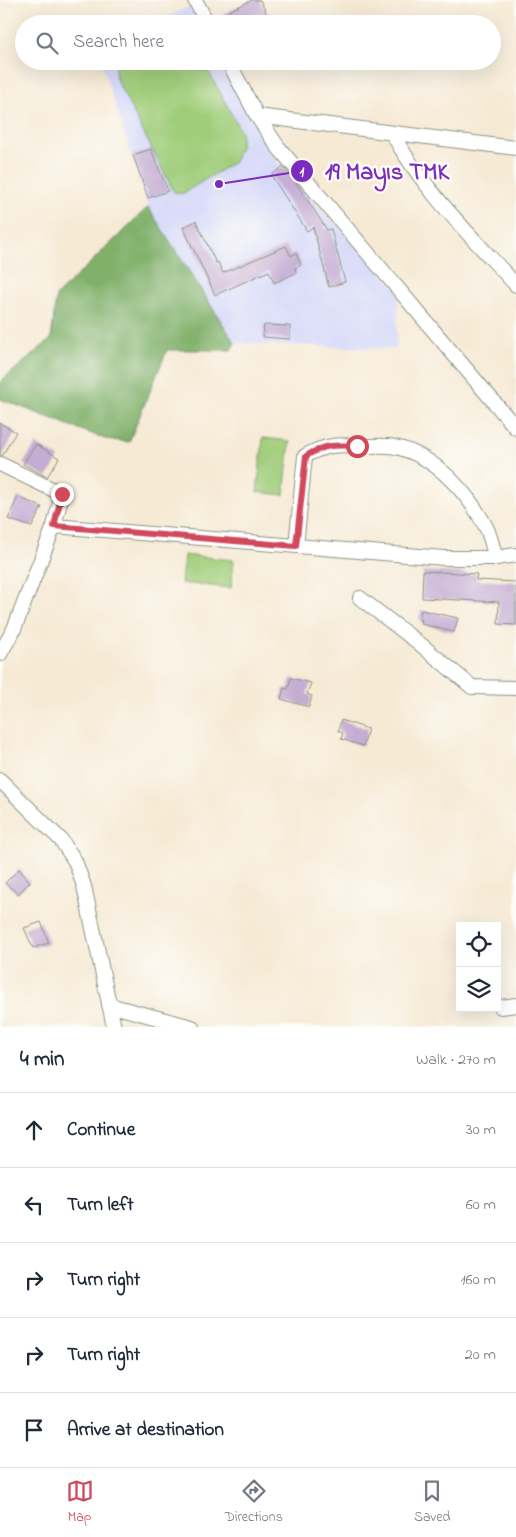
<!DOCTYPE html>
<meta charset="utf-8">
<style>
body{margin:0;font-family:"Indie Flower",sans-serif;background:#f2f2f3;color:#1f2937}
.controls{position:absolute;right:15px;bottom:15px;display:grid;overflow:hidden;border-radius:0px;box-shadow:0 5px 20px #0002}
.controls button{width:45px;height:45px;display:grid;place-items:center;padding:0;border:0;border-bottom:1px solid #e0e1e3;background:#fff;color:#1f2937;font:25px sans-serif}
.stop{position:absolute;width:15px;height:15px;margin:-11px;border:4px solid #d1495b;border-radius:50%;background:#fff}
.stop.end{background:#d1495b;border-color:#fff;box-shadow:0 1px 5px #0008}
.list{margin:0;padding:0;list-style:none}
h2{display:flex;justify-content:space-between;align-items:center;height:65px;margin:0;padding:0 20px;font-size:21px}
h2 small{font-size:16px;font-weight:400;color:#747a83}
.list li{display:grid;grid-template-columns:32px 1fr auto;gap:15px;align-items:center;box-sizing:border-box;height:75px;padding:0 20px;border-top:1px solid #e0e1e3}
.list b{display:block;font-size:19px;white-space:nowrap}
.list em{font-size:16px;font-style:normal;color:#747a83}
.icon{flex:none;width:28px;height:28px;fill:none;stroke:currentColor;stroke-width:2;stroke-linecap:round;stroke-linejoin:round}
.map{position:relative;flex:none;width:516px;height:1027px;overflow:hidden}
.search{position:absolute;background:#fff;box-shadow:0 5px 20px #0002;left:15px;right:15px;top:15px;height:55px;display:flex;align-items:center;gap:12px;box-sizing:border-box;padding:0 18px;border-radius:28px;color:#747a83;font-size:19px}
.sheet{height:440px;background:#fff}
nav{display:flex;justify-content:space-around;align-items:center;box-sizing:border-box;height:70px;border-top:1px solid #e0e1e3;background:#fff;font-size:14px;color:#747a83}
nav a{display:grid;justify-items:center;gap:2px}
nav .on{color:#d1495b}
.map>svg:first-child{display:block}
</style>
<div class="map">
<svg width="516" height="1027" viewBox="0 0 516 1027">
<rect width="100%" height="100%" fill="#fdfcf7"/>
<filter id="ink" filterUnits="userSpaceOnUse"><feTurbulence type="fractalNoise" baseFrequency=".02" numOctaves="2"/><feDisplacementMap in="SourceGraphic" scale="10" xChannelSelector="R" yChannelSelector="G"/><feConvolveMatrix kernelMatrix="1 2 1 2 8 2 1 2 1" color-interpolation-filters="sRGB"/></filter>
<filter id="wash" filterUnits="userSpaceOnUse"><feTurbulence type="fractalNoise" baseFrequency=".0096" numOctaves="4" result="noise"/><feDisplacementMap in="SourceGraphic" scale="20" xChannelSelector="R" yChannelSelector="G"/><feGaussianBlur stdDeviation="1.12" result="paint"/><feColorMatrix in="noise" values="0 0 0 0 0 0 0 0 0 0 0 0 0 0 0 0 0 1.4 0 .05"/><feComposite in="paint" operator="in"/></filter>
<g filter="url(#wash)">
<rect width="100%" height="100%" fill="#f6ead5"/>
<path fill="#d5d8f9" d="M 191,6 L 201,24 L 152,24 Z
M 101,61 L 222,61 L 276,161 L 399,291 L 396,349 L 235,343 L 148,207 Z"/>
<path fill="#a0cd7a" stroke="#608557" d="M 118,61 L 203,61 L 241,132 L 241,145 L 234,162 L 182,194 L 174,192 L 116,79 L 115,70 Z
M 263,438 L 290,441 L 284,495 L 257,492 Z
M 184,555 L 234,560 L 231,588 L 181,583 Z"/>
<path fill="#80b06a" stroke="#50764f" d="M 148,207 L 235,343 L 231,350 L 167,350 L 129,442 L 105,439 L 0,399 L 0,382 L 51,339 L 56,296 Z"/>
<g id="blocks">
<path fill="#c4acd3" d="M 252,0 L 260,0 L 272,24 L 228,24 L 223,14 Z
M 151,149 L 168,191 L 148,198 L 133,155 Z
M 283,167 L 293,178 L 327,230 L 331,229 L 345,282 L 329,287 L 313,227 L 307,231 L 271,175 Z
M 196,221 L 216,263 L 218,262 L 223,273 L 286,246 L 291,256 L 296,253 L 301,265 L 295,268 L 296,273 L 274,283 L 269,271 L 215,295 L 183,227 Z
M 264,325 L 290,326 L 290,339 L 263,337 Z
M 0,423 L 16,432 L 2,456 L 0,455 Z
M 36,444 L 59,458 L 47,477 L 23,464 Z
M 18,497 L 42,507 L 32,527 L 8,519 Z
M 423,571 L 477,574 L 476,580 L 516,582 L 516,625 L 498,624 L 499,602 L 422,598 Z
M 421,610 L 458,618 L 454,632 L 421,624 L 422,620 L 419,620 Z
M 291,678 L 311,683 L 307,694 L 312,696 L 309,707 L 281,699 L 284,688 L 288,689 Z
M 341,720 L 368,729 L 363,746 L 341,739 L 343,733 L 338,731 Z
M 19,869 L 30,882 L 18,894 L 5,883 Z
M 41,922 L 49,943 L 33,948 L 24,928 Z"/>
</g>
</g>
<g filter="url(#ink)">
<use href="#blocks" fill-opacity="0" stroke="#8a9484" stroke-width="1"/>
<g fill="none" stroke-linecap="round" stroke-linejoin="round">
<g stroke="#8a9484" stroke-width="16">
<path id="minor" d="M 195,0 L 208,24
M 228,61 L 257,116 L 278,147 L 516,428
M 257,116 L 516,148
M 392,133 C 423,190 472,237 516,285
M 0,464 L 62,494 L 54,526 L 14,629 L 0,654
M 54,526 L 444,558 L 496,558 L 516,555
M 296,546 L 305,456 C 328,443 339,445 364,446 C 374,446 386,445 395,447 C 435,455 469,494 487,529 C 491,538 493,549 496,558
M 360,598 L 420,644 L 472,687 L 516,688
M 0,780 L 61,840 L 75,861 L 84,886 L 114,1027
M 109,1005 L 192,1027
M 501,1007 L 516,1005"/>
</g>
<use href="#minor" stroke="#fff" stroke-width="14"/>
</g>
</g>
<g fill="none" stroke-linecap="round" stroke-linejoin="round" filter="url(#ink)">
<path stroke="#d1495b" stroke-width="6" d="M 62,494 L 54,526 L 296,546 L 306,456 C 326,444 334,445 357,446"/>
</g>
<path fill="none" stroke="#7b2cbf" stroke-width="2" d="M219 184L302 171"/>
<g fill="#7b2cbf" stroke="#fdfcf7" stroke-width="2">
<circle cx="219" cy="184" r="5"/>
<circle cx="302" cy="171" r="12"/>
</g>
<g font-size="15" text-anchor="middle" font-weight="bold" fill="#fff">
<text x="302" y="176">1</text>
</g>
<g font-size="24" text-anchor="middle" font-weight="bold" fill="#7b2cbf" stroke="#fdfcf7" stroke-width="5" stroke-linejoin="round" paint-order="stroke">
<text x="387" y="179">19 Mayıs TMK</text>
</g>
</svg>
<div class="controls">
<button><svg class="icon" aria-label="locate" viewBox="0 0 24 24"><circle cx="12" cy="12" r="6"/><path d="M12 2v4M12 18v4M2 12h4M18 12h4"/></svg></button>
<button><svg class="icon" aria-label="layers" viewBox="0 0 24 24"><path d="M12 4l9 5-9 5-9-5zM3 14l9 5 9-5"/></svg></button>
</div>
<div class="stop" style="left:357px;top:446px"></div>
<div class="stop end" style="left:62px;top:494px"></div>
<div class="search"><svg class="icon" aria-label="search" viewBox="0 0 24 24"><circle cx="10" cy="10" r="6"/><path d="M15 15l6 6"/></svg>Search here</div>
</div>
<section class="sheet">
<h2>4 min<small>Walk · 270 m</small></h2>
<ul class="list">
<li><svg class="icon" aria-label="ahead" viewBox="0 0 24 24"><path d="M12 20V5M6 11l6-6 6 6"/></svg><div><b>Continue</b></div><em>30 m</em></li>
<li><svg class="icon" aria-label="left" viewBox="0 0 24 24"><path d="M17 20v-9H6M10 6l-5 5 5 5"/></svg><div><b>Turn left</b></div><em>60 m</em></li>
<li><svg class="icon" aria-label="right" viewBox="0 0 24 24"><path d="M7 20v-9h11M14 6l5 5-5 5"/></svg><div><b>Turn right</b></div><em>160 m</em></li>
<li><svg class="icon" aria-label="right" viewBox="0 0 24 24"><path d="M7 20v-9h11M14 6l5 5-5 5"/></svg><div><b>Turn right</b></div><em>20 m</em></li>
<li><svg class="icon" aria-label="arrive" viewBox="0 0 24 24"><path d="M6 21V4h12l-3 4 3 4H6"/></svg><div><b>Arrive at destination</b></div></li>
</ul>
</section>
<nav>
<a class="on"><svg class="icon" aria-label="map" viewBox="0 0 24 24"><path d="M3 6l6-2 6 2 6-2v14l-6 2-6-2-6 2zM9 4v14M15 6v14"/></svg>Map</a>
<a><svg class="icon" aria-label="directions" viewBox="0 0 24 24"><path d="M12 3l9 9-9 9-9-9zM9 14v-3h6M13 9l2 2-2 2"/></svg>Directions</a>
<a><svg class="icon" aria-label="saved" viewBox="0 0 24 24"><path d="M7 4h10v16l-5-4-5 4z"/></svg>Saved</a>
</nav>
